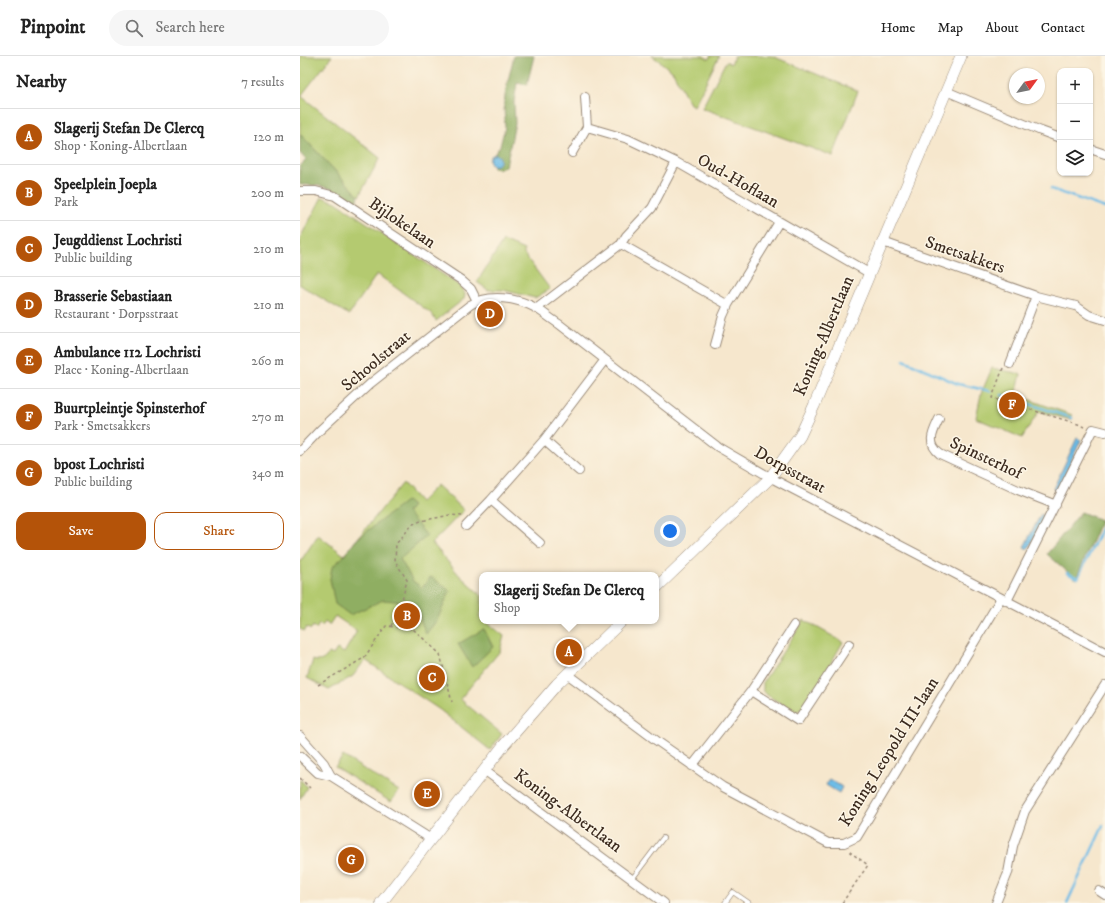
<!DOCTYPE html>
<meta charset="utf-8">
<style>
body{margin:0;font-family:"IM FELL DW Pica",serif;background:#f6f6f6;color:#222}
.controls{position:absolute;right:12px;top:12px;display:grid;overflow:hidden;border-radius:8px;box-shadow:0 1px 3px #0004}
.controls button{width:36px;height:36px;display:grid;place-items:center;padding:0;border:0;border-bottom:1px solid #e0e0e0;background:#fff;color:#222;font:20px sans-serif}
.compass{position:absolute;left:709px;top:12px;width:36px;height:36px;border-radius:50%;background:#fff;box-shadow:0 1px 3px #0004;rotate:57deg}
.you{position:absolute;left:370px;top:475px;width:14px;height:14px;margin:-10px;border:3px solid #fff;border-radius:50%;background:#1a73e8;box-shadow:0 0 0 6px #1a73e833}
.badge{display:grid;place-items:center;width:26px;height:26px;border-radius:50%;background:#b45309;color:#fff;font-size:13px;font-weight:700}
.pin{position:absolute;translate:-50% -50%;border:2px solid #fff;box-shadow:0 1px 4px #0006}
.popup{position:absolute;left:179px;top:516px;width:180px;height:52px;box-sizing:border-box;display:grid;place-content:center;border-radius:8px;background:#fff;filter:drop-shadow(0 1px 3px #0005);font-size:13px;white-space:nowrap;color:#767676}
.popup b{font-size:15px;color:#222}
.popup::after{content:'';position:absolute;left:50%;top:100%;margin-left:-8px;border:8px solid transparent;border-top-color:#fff}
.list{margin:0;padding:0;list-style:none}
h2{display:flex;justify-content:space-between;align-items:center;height:52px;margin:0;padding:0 16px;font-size:17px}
h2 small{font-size:13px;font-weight:400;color:#767676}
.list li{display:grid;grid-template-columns:26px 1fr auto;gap:12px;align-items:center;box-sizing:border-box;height:56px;padding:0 16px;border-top:1px solid #e0e0e0}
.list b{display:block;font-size:15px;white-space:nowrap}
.list p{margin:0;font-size:13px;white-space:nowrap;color:#767676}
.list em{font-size:13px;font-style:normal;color:#767676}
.actions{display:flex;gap:8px;padding:12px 16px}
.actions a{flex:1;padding:9px 0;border:1px solid #b45309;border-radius:12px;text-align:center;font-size:14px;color:#b45309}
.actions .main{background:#b45309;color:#fff}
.icon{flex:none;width:22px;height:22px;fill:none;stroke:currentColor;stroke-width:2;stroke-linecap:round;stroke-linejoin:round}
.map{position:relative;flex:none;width:805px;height:847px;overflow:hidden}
header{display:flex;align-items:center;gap:24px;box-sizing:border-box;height:56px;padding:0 20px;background:#fff;border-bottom:1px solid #e0e0e0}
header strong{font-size:19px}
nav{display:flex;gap:22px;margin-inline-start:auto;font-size:14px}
.search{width:280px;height:36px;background:#f6f6f6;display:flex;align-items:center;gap:10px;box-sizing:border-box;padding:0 14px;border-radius:22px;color:#767676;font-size:15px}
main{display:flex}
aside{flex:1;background:#fff}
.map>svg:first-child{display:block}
</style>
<header>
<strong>Pinpoint</strong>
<div class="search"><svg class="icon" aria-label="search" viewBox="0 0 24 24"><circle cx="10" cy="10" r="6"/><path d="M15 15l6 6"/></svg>Search here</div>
<nav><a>Home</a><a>Map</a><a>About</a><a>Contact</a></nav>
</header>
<main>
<aside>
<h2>Nearby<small>7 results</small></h2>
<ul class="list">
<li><span class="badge">A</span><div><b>Slagerij Stefan De Clercq</b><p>Shop · Koning-Albertlaan</p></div><em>120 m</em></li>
<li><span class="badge">B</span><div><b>Speelplein Joepla</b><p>Park</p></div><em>200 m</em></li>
<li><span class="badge">C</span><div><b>Jeugddienst Lochristi</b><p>Public building</p></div><em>210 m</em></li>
<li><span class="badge">D</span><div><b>Brasserie Sebastiaan</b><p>Restaurant · Dorpsstraat</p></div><em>210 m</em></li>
<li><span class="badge">E</span><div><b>Ambulance 112 Lochristi</b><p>Place · Koning-Albertlaan</p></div><em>260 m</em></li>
<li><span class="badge">F</span><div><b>Buurtpleintje Spinsterhof</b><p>Park · Smetsakkers</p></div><em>270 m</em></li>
<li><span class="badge">G</span><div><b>bpost Lochristi</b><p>Public building</p></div><em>340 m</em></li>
</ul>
<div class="actions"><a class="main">Save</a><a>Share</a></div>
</aside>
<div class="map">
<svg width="805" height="847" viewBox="0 0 805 847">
<rect width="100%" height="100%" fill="#fcf5e5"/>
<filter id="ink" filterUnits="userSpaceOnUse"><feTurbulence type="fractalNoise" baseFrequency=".025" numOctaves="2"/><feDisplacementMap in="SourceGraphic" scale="8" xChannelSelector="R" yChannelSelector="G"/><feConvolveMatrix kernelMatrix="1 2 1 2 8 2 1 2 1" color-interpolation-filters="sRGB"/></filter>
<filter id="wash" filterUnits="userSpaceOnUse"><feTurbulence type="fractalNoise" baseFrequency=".012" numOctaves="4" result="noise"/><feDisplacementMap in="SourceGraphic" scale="16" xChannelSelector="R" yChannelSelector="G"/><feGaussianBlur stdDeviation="0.9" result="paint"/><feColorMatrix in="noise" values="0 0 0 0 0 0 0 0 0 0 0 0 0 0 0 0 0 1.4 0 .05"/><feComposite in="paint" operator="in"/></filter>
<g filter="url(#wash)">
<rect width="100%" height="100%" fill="#f6e7cd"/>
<path fill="#b4ca6f" stroke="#787a46" d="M 0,0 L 32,0 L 1,40 L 80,102 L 59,140 L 0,78 Z
M 352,0 L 403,0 L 409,3 L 410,0 L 419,0 L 394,50 L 390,48 L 373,16 L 358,4 Z
M 434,0 L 472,0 L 558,35 L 533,100 L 402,52 L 426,5 L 431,8 Z
M 22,141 L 36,146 L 160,230 L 165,238 L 164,243 L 136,265 L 132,258 L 77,218 L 49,259 L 0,229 L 0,182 Z
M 203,185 L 224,194 L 224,198 L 250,233 L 235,242 L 203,234 L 188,234 L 177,226 Z
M 692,312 L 721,318 L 716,339 L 772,359 L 771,364 L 739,355 L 722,382 L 676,362 L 681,338 Z
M 103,427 L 120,446 L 137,429 L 164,454 L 132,487 L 160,520 L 182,540 L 182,555 L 179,560 L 182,563 L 182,565 L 185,565 L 204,580 L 200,595 L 160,643 L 202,678 L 190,694 L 140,654 L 65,604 L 53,620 L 29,634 L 7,622 L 13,604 C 21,607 25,603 29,597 L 33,599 L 37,593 L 44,597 L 57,575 L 35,560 L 29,569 L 25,566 L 22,570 L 19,568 L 16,573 L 13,570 L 10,574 L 7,571 L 4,575 L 0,573 L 0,506 L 18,479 L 44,499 Z
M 504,564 L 543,586 L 505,652 L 495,656 L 467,639 L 463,634 L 463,626 Z
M 43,700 L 99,735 L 91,746 L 35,711 Z
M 0,723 L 7,731 L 0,743 Z"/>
<path fill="#8fae62" stroke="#656c40" d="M 214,0 L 234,0 L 227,29 L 217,27 L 214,46 L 215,67 L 206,110 L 200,113 L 193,112 L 191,107 L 195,97 L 200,90 L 205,71 L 204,49 L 206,33 Z
M 0,78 L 59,140 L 55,147 C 36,133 24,128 0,129 L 0,110 L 6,104 L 0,97 Z
M 106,445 L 112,450 L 107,456 L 127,480 L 100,503 L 113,525 L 122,532 L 131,521 L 150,535 L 137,564 L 126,578 L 117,555 L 106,546 L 83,544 L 50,559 L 35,548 L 30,523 L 32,511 L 43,501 L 57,483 Z
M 781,456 L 801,464 L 776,523 L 747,498 Z
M 184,573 L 193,591 L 172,611 L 158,588 Z"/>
<path fill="#6cbce7" stroke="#547382" d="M189.5 104a5.5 5.5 0 1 1 11 0a5.5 5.5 0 1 1-11 0Z
M 777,382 L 781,384 L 757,435 L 753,433 Z
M 741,458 L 745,461 L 728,493 L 724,491 Z
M 529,723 L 542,731 L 539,737 L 526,729 Z"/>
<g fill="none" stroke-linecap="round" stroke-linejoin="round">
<path stroke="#6cbce7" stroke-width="2.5" d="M 751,133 L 805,152
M 604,304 L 658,328 L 690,335
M 702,339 L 772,362
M 767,517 L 778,522 L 805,465
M 767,847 L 803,770"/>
</g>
</g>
<g filter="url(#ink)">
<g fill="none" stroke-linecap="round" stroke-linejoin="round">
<g stroke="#988876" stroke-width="5.5">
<path id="service" d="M 332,823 L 363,782
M 425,847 L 433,836 L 449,847"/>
</g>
<g stroke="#988876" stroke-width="10">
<path id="minor" d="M 646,35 L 741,75 L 760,82
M 287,71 L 328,83 L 376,106 L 569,217
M 790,93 L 805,98
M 272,97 L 287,71 L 285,41
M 0,135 L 16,135 L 35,140 L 161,224 L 171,233 L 177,245
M 583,186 L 736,240 L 776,250 L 789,259 L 805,264
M 321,188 L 428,249 L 479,166
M 236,253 L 321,188 L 326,180 L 352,152 L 376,106
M 415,289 L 423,260 L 428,249
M 710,308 L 736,240
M 639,363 C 633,376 626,387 640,398 L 718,434 L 756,449
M 244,384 L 279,415
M 0,395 L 20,374 L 71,327 L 170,249 C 190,237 217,242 236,252 C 244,257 251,263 259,268 L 418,391 L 475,424 L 805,596
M 191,444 L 240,487
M 166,470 L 191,444 L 244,384 L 304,305
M 707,545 L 793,373 L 805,376
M 267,618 L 357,685 L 423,731 L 528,787 L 544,787 L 557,781 L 701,542
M 451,635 L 498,665 L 549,588
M 0,680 L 24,707 L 31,720
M 0,700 L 18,717 L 31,720 L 131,783
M 392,710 L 451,635 L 494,569
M 184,714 L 364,847
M 799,835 L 805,839
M 696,847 L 708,817 L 713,790 L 725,755 L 805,629"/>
</g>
<g stroke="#988876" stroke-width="12">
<path id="tertiary" d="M 356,532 L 470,422 L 500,380 L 514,350 L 661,0
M 81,847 L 204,689 L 257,628 L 322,565"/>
</g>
<path stroke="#988876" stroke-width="1.5" stroke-dasharray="3 3" stroke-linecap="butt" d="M 703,312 L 692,342 L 778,368 L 784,371
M 91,570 L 101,548 L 107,524 L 95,505 L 96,488 L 113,468 L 121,465 L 150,459 L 163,460
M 18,629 L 64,602 L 86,570 L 113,573 L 140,598 L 152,646
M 0,722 L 10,732
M 542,847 L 568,809 L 547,794"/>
<use href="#service" stroke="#fff" stroke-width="4"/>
<use href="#minor" stroke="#fff" stroke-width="8"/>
<use href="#tertiary" stroke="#fff" stroke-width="11"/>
</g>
</g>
<g text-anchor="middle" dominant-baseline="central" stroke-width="3" stroke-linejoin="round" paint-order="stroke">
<g font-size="17" fill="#3b2a1e" stroke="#fcf5e5">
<text transform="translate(438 125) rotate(30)">Oud-Hoflaan</text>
<text transform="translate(102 167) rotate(34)">Bijlokelaan</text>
<text transform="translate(665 199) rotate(19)">Smetsakkers</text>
<text transform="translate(524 280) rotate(-67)">Koning-Albertlaan</text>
<text transform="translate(76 305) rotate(-40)">Schoolstraat</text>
<text transform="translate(686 402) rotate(25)">Spinsterhof</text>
<text transform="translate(490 414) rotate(29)">Dorpsstraat</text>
<text transform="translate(589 696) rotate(-58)">Koning Leopold III-laan</text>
<text transform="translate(268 755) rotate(36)">Koning-Albertlaan</text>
</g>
</g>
</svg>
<div class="controls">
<button>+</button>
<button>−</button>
<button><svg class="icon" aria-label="layers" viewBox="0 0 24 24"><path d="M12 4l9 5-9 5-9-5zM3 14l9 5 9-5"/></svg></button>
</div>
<svg class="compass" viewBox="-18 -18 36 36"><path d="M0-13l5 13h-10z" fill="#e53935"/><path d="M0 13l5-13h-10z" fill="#767676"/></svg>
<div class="you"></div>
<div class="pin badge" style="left:269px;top:596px">A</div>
<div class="popup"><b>Slagerij Stefan De Clercq</b>Shop</div>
<div class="pin badge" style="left:107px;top:560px">B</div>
<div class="pin badge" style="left:132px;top:622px">C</div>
<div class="pin badge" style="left:190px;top:258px">D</div>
<div class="pin badge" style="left:127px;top:738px">E</div>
<div class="pin badge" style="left:712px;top:349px">F</div>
<div class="pin badge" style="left:51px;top:804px">G</div>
</div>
</main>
